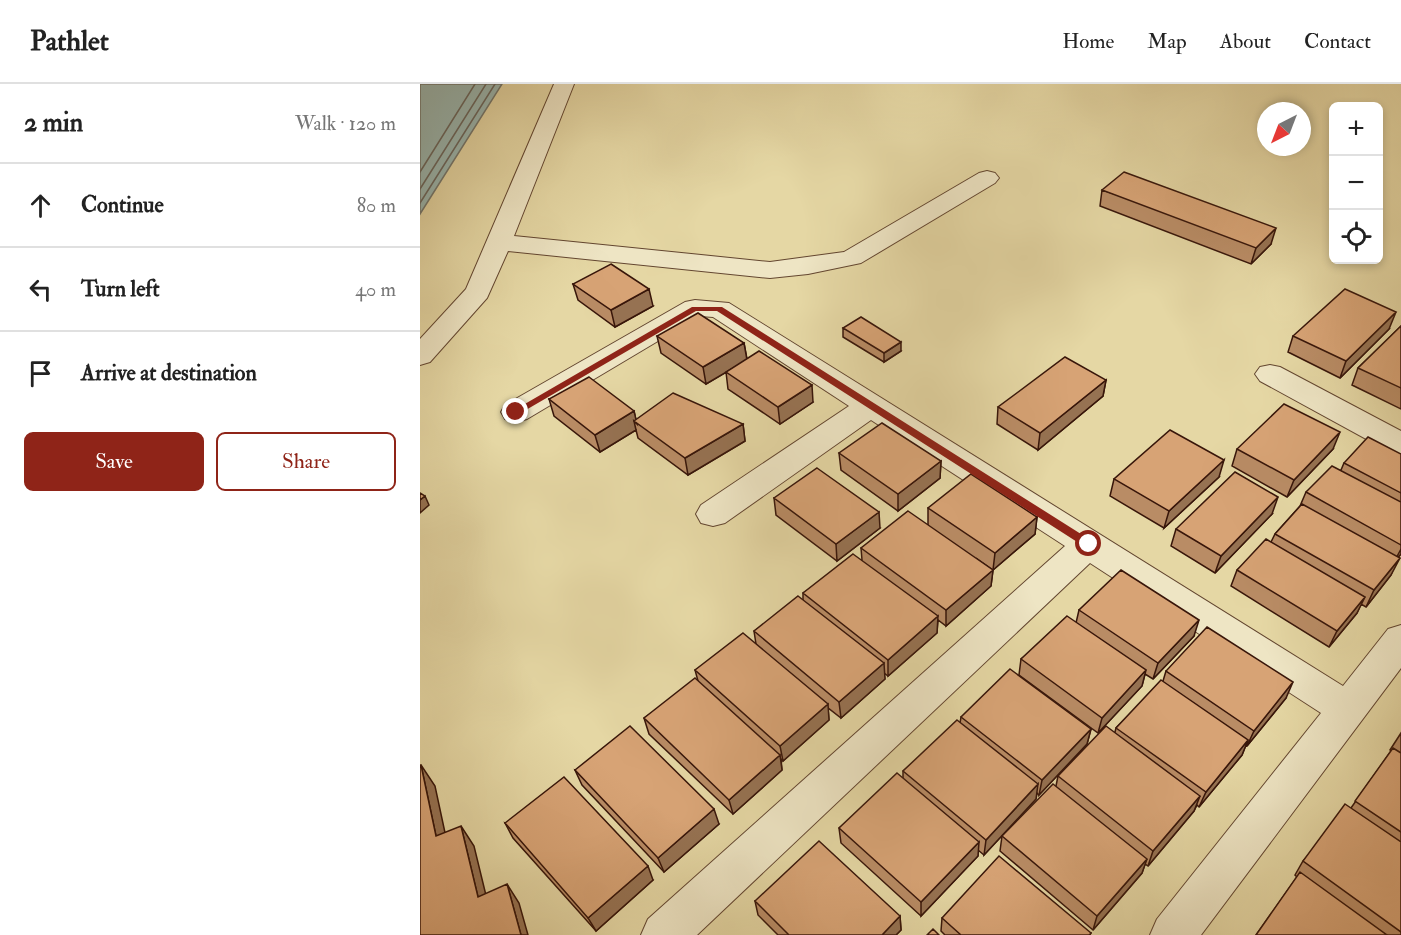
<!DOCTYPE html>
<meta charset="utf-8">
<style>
body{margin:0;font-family:"IM FELL Double Pica",serif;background:#f6f6f6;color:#222}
.controls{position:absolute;right:18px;top:18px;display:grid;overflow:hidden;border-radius:9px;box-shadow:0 3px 9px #0003}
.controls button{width:54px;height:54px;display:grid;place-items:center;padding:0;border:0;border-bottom:2px solid #e0e0e0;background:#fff;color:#222;font:30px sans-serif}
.compass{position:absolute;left:837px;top:18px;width:54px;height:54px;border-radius:50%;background:#fff;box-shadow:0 3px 9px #0003;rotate:222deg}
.stop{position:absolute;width:18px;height:18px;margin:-14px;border:4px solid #8f2418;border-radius:50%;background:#fff}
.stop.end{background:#8f2418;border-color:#fff;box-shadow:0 2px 6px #0008}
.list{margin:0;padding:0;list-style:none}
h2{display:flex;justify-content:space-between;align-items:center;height:78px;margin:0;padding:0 24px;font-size:26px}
h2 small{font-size:20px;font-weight:400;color:#767676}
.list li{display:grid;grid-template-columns:39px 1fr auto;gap:18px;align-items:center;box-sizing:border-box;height:84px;padding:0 24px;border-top:2px solid #e0e0e0}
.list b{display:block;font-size:22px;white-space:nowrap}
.list em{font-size:20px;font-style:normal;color:#767676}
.actions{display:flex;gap:12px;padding:18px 24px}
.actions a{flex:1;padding:14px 0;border:2px solid #8f2418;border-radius:9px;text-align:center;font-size:21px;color:#8f2418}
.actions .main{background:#8f2418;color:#fff}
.icon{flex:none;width:33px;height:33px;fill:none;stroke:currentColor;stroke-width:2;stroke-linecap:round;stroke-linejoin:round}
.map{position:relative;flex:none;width:981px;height:851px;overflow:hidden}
header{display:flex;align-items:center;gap:36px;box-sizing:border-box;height:84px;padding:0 30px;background:#fff;border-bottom:2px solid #e0e0e0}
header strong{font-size:28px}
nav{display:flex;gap:33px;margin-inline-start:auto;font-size:21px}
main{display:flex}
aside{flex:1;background:#fff}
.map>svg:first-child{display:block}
</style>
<header>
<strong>Pathlet</strong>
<nav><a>Home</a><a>Map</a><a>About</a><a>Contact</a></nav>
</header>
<main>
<aside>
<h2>2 min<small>Walk · 120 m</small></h2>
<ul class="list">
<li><svg class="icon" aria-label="ahead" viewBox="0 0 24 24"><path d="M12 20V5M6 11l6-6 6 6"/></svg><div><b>Continue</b></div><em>80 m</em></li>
<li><svg class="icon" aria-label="left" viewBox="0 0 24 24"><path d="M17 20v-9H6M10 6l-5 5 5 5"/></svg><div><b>Turn left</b></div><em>40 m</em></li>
<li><svg class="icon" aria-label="arrive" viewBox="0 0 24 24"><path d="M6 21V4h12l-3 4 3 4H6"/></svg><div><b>Arrive at destination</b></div></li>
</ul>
<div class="actions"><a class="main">Save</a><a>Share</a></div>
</aside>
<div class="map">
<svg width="981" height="851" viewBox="0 0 981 851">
<rect width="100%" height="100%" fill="#e5d7a4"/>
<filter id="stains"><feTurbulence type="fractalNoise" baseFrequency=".00333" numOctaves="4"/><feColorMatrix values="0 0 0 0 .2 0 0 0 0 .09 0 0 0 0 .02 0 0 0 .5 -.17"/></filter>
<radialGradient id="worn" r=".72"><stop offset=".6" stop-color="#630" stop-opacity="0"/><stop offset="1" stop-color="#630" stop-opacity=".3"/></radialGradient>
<path fill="#99b7b1" stroke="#72776e" stroke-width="1.5" d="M 0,0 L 82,0 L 0,130 Z"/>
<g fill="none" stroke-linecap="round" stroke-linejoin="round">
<path stroke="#68665e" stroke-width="1.5" d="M 0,88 L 55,0
M 0,105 L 66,0
M 0,119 L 75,0"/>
<g stroke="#634630" stroke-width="2">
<path id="minor" d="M 134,0 L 154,0 L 94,152 L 350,178 L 424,168 L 559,89 L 567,87 L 575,89 L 579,94 L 575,99 L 441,179 L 388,190 L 350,194 L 88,167 L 67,214 L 10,278 L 0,281 L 0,255 L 46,205 Z
M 275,216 L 309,219 L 923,602 L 968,545 L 981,541 L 981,584 L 781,851 L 730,851 L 737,835 L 901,629 L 670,479 L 277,851 L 221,851 L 228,835 L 645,462 L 451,336 L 305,439 L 293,442 L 281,439 L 276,430 L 281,421 L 429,322 L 293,233 L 280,232 L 107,335 L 96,338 L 85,335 L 81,328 L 85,321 L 265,218 Z
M 850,281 L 860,283 L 981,347 L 981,371 L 970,368 L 840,297 L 835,290 L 840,283 Z"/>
</g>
<use href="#minor" fill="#eee5c4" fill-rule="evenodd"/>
</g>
<path fill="#b98c65" stroke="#38160a" stroke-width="1.5" d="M 682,106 L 851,160 L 831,180 L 680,122 Z
M 153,200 L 233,222 L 195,243 L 158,216 Z
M 981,242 L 981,325 L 932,301 L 938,284 Z
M 423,244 L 481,267 L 464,278 L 423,253 Z
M 969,245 L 920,294 L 868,268 L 873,252 Z
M 237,252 L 324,259 L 327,275 L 393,318 L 360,340 L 308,305 L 306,288 L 286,300 L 241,269 Z
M 686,296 L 683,312 L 618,366 L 577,340 L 578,323 Z
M 129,315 L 214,327 L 216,336 L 323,340 L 325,357 L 268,391 L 218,354 L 216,346 L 180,368 L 134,332 Z
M 817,365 L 913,365 L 867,413 L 812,382 Z
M 419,369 L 521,377 L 520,394 L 478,427 L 421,386 Z
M 981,370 L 981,470 L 978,473 L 971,491 L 946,523 L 941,520 L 937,529 L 909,563 L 811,502 L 817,486 L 851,458 L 855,450 L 880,422 L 886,408 L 921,386 L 924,379 Z
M 799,393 L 744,444 L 690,412 L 694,395 Z
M 354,414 L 460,444 L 417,477 L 356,431 Z
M 508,424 L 617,433 L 615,450 L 573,486 L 556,474 L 573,486 L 571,502 L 526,542 L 518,536 L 517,549 L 468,592 L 464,589 L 465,595 L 421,634 L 408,624 L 409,636 L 363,677 L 361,675 L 362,686 L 313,730 L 229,650 L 224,634 L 278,597 L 275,586 L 336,560 L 334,547 L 383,516 L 383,509 L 442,476 L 441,464 L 508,441 Z
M 852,430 L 795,489 L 751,462 L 756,445 Z
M 659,526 L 774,552 L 733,595 L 725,590 L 722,602 L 678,649 L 599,591 L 601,575 L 656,539 Z
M 746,587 L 866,614 L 827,662 L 826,661 L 822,671 L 779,723 L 777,721 L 774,727 L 728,782 L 725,780 L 722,789 L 673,846 L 580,767 L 582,752 L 636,702 L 638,692 L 695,648 L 696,644 L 743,597 Z
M 541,633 L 671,645 L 667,660 L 619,711 L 617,709 L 616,715 L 564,771 L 558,766 L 558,772 L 501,832 L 421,759 L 419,744 L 483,694 L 483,687 L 540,639 Z
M 981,649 L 981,851 L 836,851 L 877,793 L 875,791 L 883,777 L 931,724 L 971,667 L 970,666 Z
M 155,686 L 299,740 L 244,788 L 162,701 Z
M 85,739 L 233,796 L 176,847 L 93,754 Z
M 335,817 L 480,832 L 481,846 L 476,851 L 358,851 L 338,831 Z
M 522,834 L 671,849 L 670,851 L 525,851 L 521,847 Z"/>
<path fill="#967252" stroke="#38160a" stroke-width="1.5" d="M 856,144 L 851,160 L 831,180 L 836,164 Z
M 229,205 L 233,222 L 195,243 L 191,226 Z
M 976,228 L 969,245 L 920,294 L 926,277 Z
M 481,258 L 481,267 L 464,278 L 464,269 Z
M 324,259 L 327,276 L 286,300 L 283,283 Z
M 686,296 L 683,312 L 618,366 L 620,349 Z
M 392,301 L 393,318 L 360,340 L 358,323 Z
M 214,327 L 217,340 L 214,337 L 216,346 L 180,368 L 175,351 Z
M 323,340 L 325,357 L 268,391 L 265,374 Z
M 920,348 L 913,365 L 867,413 L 874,396 Z
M 804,376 L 799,393 L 744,444 L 749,427 Z
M 521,377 L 520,394 L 478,427 L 478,410 Z
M 5,412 L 9,421 L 0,429 L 0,416 Z
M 858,413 L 852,430 L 795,489 L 801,472 Z
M 459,428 L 460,444 L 417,477 L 416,460 Z
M 617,433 L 615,450 L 573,486 L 575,469 Z
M 981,465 L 981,470 L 974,478 Z
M 980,474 L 971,491 L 946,523 L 954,506 Z
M 573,486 L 571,502 L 526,542 L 526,526 Z
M 945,513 L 937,529 L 909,563 L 917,547 Z
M 518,532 L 517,549 L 468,592 L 468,576 Z
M 779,536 L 774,552 L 733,595 L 738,579 Z
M 464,579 L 465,595 L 421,634 L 419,618 Z
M 726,586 L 722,602 L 678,649 L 682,634 Z
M 873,598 L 866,614 L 827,662 L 834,647 Z
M 408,620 L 409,636 L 363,677 L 360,662 Z
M 671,645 L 667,660 L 619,711 L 622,696 Z
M 828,656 L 822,671 L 779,723 L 786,708 Z
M 360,671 L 362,686 L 313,730 L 309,716 Z
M 1,681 L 15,702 L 30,772 L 16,752 Z
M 618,700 L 616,715 L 564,771 L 566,756 Z
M 780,712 L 774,727 L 728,782 L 733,767 Z
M 294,725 L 299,740 L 244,788 L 238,774 Z
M 41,742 L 54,762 L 71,832 L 58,813 Z
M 559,758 L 558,772 L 501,832 L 501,818 Z
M 727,775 L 722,789 L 673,846 L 677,832 Z
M 228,782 L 233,796 L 176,847 L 168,834 Z
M 87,800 L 99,819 L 108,851 L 101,851 Z
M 480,832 L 481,846 L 476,851 L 462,851 Z"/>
<path fill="#d7a375" stroke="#38160a" stroke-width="1.5" d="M 704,88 L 856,144 L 836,164 L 682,106 Z
M 191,180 L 229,205 L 191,226 L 153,200 Z
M 925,205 L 976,228 L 926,277 L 873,252 Z
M 278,229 L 324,259 L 283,283 L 237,252 Z
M 441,233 L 481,258 L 464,269 L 423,244 Z
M 981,242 L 981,304 L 938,284 Z
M 339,267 L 392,301 L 358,323 L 306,288 Z
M 645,273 L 686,296 L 620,349 L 578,323 Z
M 169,293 L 214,327 L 175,351 L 129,315 Z
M 253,309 L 323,340 L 265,374 L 214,337 Z
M 864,320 L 920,348 L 874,396 L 817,365 Z
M 462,339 L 521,377 L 478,410 L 419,369 Z
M 750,346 L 804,376 L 749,427 L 694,395 Z
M 948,353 L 981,370 L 981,409 L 924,379 Z
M 912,382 L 981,418 L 981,461 L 886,408 Z
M 397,384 L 459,428 L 416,460 L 354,414 Z
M 815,388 L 858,413 L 801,472 L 756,445 Z
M 551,390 L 617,433 L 575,469 L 508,424 Z
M 0,409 L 5,412 L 0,416 Z
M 882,420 L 980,474 L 954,506 L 855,450 Z
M 488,427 L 573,486 L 526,526 L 441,464 Z
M 846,455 L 945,513 L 917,547 L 817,486 Z
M 433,470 L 518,532 L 468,576 L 383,509 Z
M 701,486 L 779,536 L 738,579 L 659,526 Z
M 378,512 L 464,579 L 419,618 L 334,547 Z
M 647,532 L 726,586 L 682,634 L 601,575 Z
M 787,543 L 873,598 L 834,647 L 746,587 Z
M 323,549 L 408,620 L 360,662 L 275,586 Z
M 590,585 L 671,645 L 622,696 L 541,633 Z
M 275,594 L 360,671 L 309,716 L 224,634 Z
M 741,596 L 828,656 L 786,708 L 696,644 Z
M 537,636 L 618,700 L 566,756 L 483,687 Z
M 210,642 L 294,725 L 238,774 L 155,686 Z
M 686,642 L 780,712 L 733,767 L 638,692 Z
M 973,664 L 981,669 L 981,748 L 935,717 Z
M 0,681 L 1,681 L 16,752 L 41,742 L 58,813 L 87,800 L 101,851 L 0,851 Z
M 477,689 L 559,758 L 501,818 L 419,744 Z
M 144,693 L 228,782 L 168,834 L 85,739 Z
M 633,700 L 727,775 L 677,832 L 582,752 Z
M 925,720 L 981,758 L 981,848 L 883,777 Z
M 399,757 L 480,832 L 462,851 L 369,851 L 335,817 Z
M 579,772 L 671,849 L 669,851 L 541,851 L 522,834 Z
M 880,788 L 967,851 L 836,851 Z
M 513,845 L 519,851 L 507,851 Z"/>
<path fill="#8f2418" d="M 272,223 L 302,223 L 672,457 L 672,463 L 665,463 L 297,227 L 276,227 L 99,330 L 91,328 Z"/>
<rect width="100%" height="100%" filter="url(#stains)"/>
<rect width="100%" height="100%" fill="url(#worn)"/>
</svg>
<div class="controls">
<button>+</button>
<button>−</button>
<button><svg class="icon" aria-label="locate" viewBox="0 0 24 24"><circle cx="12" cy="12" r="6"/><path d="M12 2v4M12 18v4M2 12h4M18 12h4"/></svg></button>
</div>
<svg class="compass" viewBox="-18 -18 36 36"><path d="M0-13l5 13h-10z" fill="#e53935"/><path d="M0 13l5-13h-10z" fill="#767676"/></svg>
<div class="stop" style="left:669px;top:460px"></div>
<div class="stop end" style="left:96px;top:328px"></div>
</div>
</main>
